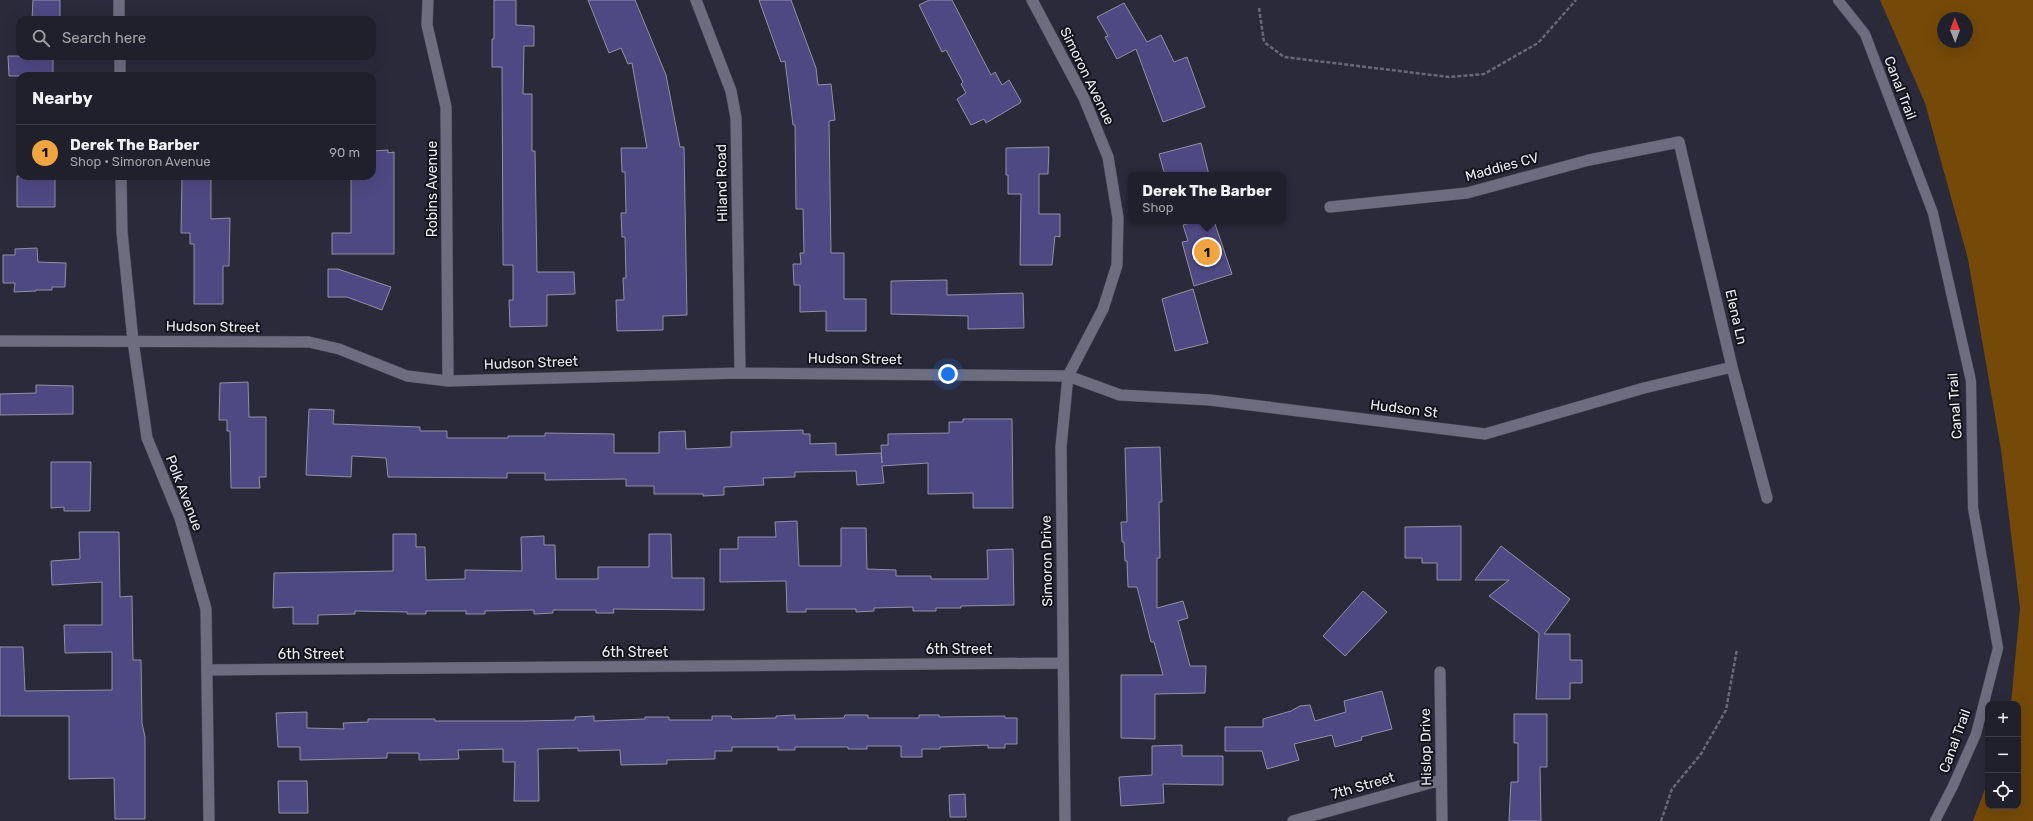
<!DOCTYPE html>
<meta charset="utf-8">
<style>
body{margin:0;font-family:Rubik,sans-serif;background:#282834;color:#f1f3f6}
.controls{position:absolute;right:12px;bottom:12px;display:grid;overflow:hidden;border-radius:8px;box-shadow:0 4px 16px #0002}
.controls button{width:36px;height:36px;display:grid;place-items:center;padding:0;border:0;border-bottom:1px solid #3d3e48;background:#20202c;color:#f1f3f6;font:20px sans-serif}
.compass{position:absolute;left:1937px;top:12px;width:36px;height:36px;border-radius:50%;background:#20202c;box-shadow:0 4px 16px #0002;rotate:359deg}
.you{position:absolute;left:948px;top:374px;width:14px;height:14px;margin:-10px;border:3px solid #fff;border-radius:50%;background:#1a73e8;box-shadow:0 0 0 6px #1a73e833}
.badge{display:grid;place-items:center;width:26px;height:26px;border-radius:50%;background:#f1a540;color:#111;font-size:13px;font-weight:700}
.pin{position:absolute;translate:-50% -50%;border:2px solid #fff;box-shadow:0 1px 4px #0006}
.popup{position:absolute;left:1128px;top:172px;width:158px;height:52px;box-sizing:border-box;display:grid;place-content:center;border-radius:8px;background:#20202c;filter:drop-shadow(0 1px 3px #0005);font-size:13px;white-space:nowrap;color:#a2a3a9}
.popup b{font-size:15px;color:#f1f3f6}
.popup::after{content:'';position:absolute;left:50%;top:100%;margin-left:-8px;border:8px solid transparent;border-top-color:#20202c}
.list{margin:0;padding:0;list-style:none}
h2{display:flex;justify-content:space-between;align-items:center;height:52px;margin:0;padding:0 16px;font-size:17px}
h2 small{font-size:13px;font-weight:400;color:#a2a3a9}
.list li{display:grid;grid-template-columns:26px 1fr auto;gap:12px;align-items:center;box-sizing:border-box;height:56px;padding:0 16px;border-top:1px solid #3d3e48}
.list b{display:block;font-size:15px;white-space:nowrap}
.list p{margin:0;font-size:13px;white-space:nowrap;color:#a2a3a9}
.list em{font-size:13px;font-style:normal;color:#a2a3a9}
.icon{flex:none;width:22px;height:22px;fill:none;stroke:currentColor;stroke-width:2;stroke-linecap:round;stroke-linejoin:round}
.map{position:relative;flex:none;width:2033px;height:821px;overflow:hidden}
.search{position:absolute;background:#20202c;box-shadow:0 4px 16px #0002;left:16px;top:16px;width:360px;height:44px;display:flex;align-items:center;gap:10px;box-sizing:border-box;padding:0 14px;border-radius:12px;color:#a2a3a9;font-size:15px}
.panel{position:absolute;background:#20202c;box-shadow:0 4px 16px #0002;left:16px;top:72px;width:360px;height:108px;border-radius:12px}
.map>svg:first-child{display:block}
</style>
<div class="map">
<svg width="2033" height="821" viewBox="0 0 2033 821">
<rect width="100%" height="100%" fill="#2b2a3a"/>
<path fill="#754a09" fill-rule="evenodd" d="M 1880,0 L 2033,0 L 2033,821 L 1973,821 L 1988,781 L 1988,806 L 2018,806 L 2018,704 L 2011,704 L 2020,608 L 2001,450 L 1968,259 L 1925,103 ZM 1943,18 L 1967,18 L 1967,42 L 1943,42 Z"/>
<path fill="#4f4983" stroke="#9190a4" d="M 33,0 L 60,0 L 60,20 L 32,20 Z
M 494,0 L 516,0 L 516,25 L 534,26 L 534,46 L 524,46 L 523,94 L 532,94 L 532,151 L 535,151 L 537,272 L 574,272 L 575,294 L 547,295 L 547,326 L 510,327 L 509,300 L 513,300 L 513,265 L 503,265 L 502,67 L 492,67 L 492,39 L 494,39 Z
M 588,0 L 635,0 L 666,75 L 680,147 L 684,147 L 687,315 L 663,316 L 663,330 L 617,331 L 616,300 L 624,300 L 623,278 L 626,278 L 625,237 L 622,237 L 621,213 L 626,213 L 625,172 L 622,172 L 621,148 L 647,148 L 632,63 L 628,64 L 621,48 L 609,53 Z
M 759,0 L 791,0 L 816,68 L 818,85 L 831,84 L 835,120 L 829,121 L 831,253 L 844,253 L 844,299 L 866,299 L 866,331 L 826,331 L 826,311 L 800,312 L 800,285 L 794,285 L 793,264 L 801,264 L 800,253 L 804,253 L 803,209 L 796,209 L 795,125 L 793,125 L 785,61 L 781,62 Z
M 929,0 L 952,0 L 991,75 L 995,72 L 1002,85 L 1009,80 L 1021,101 L 1020,103 L 986,123 L 984,119 L 971,125 L 957,99 L 966,93 L 961,84 L 963,82 L 946,50 L 942,52 L 919,5 Z
M 1124,3 L 1147,42 L 1161,35 L 1174,62 L 1187,57 L 1205,107 L 1163,122 L 1136,49 L 1117,59 L 1105,37 L 1108,36 L 1097,17 Z
M 8,56 L 53,56 L 53,76 L 9,76 Z
M 1201,143 L 1209,175 L 1165,175 L 1159,154 Z
M 1049,147 L 1048,174 L 1039,174 L 1039,214 L 1060,214 L 1060,237 L 1055,236 L 1052,265 L 1020,265 L 1021,194 L 1008,194 L 1008,175 L 1006,175 L 1006,148 Z
M 388,150 L 388,153 L 394,152 L 394,254 L 332,254 L 332,233 L 351,233 L 351,176 L 372,176 L 372,151 Z
M 17,176 L 55,176 L 55,207 L 17,207 Z
M 182,176 L 211,176 L 211,219 L 230,218 L 229,266 L 223,266 L 223,304 L 194,304 L 194,244 L 190,244 L 190,233 L 181,233 Z
M 1197,221 L 1214,221 L 1232,274 L 1194,286 L 1182,242 L 1188,241 L 1183,225 Z
M 37,248 L 38,262 L 66,263 L 65,287 L 52,287 L 52,290 L 36,290 L 36,291 L 14,292 L 15,283 L 3,283 L 3,255 L 15,255 L 15,249 Z
M 328,269 L 338,269 L 391,287 L 382,310 L 347,297 L 328,297 Z
M 947,280 L 947,295 L 1023,293 L 1024,328 L 968,329 L 968,316 L 891,314 L 891,281 Z
M 1193,289 L 1208,343 L 1175,351 L 1162,299 Z
M 248,382 L 249,417 L 266,417 L 266,477 L 259,477 L 260,488 L 231,488 L 230,431 L 227,431 L 227,420 L 219,420 L 220,383 Z
M 36,385 L 73,386 L 73,414 L 0,415 L 0,394 L 36,393 Z
M 309,409 L 334,410 L 333,424 L 420,427 L 420,431 L 447,431 L 447,438 L 508,438 L 508,436 L 545,436 L 545,433 L 614,434 L 614,453 L 659,453 L 659,432 L 685,431 L 686,449 L 731,447 L 731,432 L 803,430 L 803,434 L 810,434 L 810,444 L 836,443 L 836,455 L 881,453 L 882,463 L 881,445 L 888,445 L 888,434 L 949,433 L 949,422 L 963,422 L 963,419 L 1012,419 L 1013,508 L 973,508 L 973,493 L 928,494 L 928,463 L 882,466 L 884,483 L 857,485 L 856,471 L 795,472 L 795,477 L 763,478 L 764,485 L 724,487 L 724,495 L 703,496 L 703,494 L 654,494 L 654,486 L 626,486 L 626,479 L 545,480 L 545,473 L 507,473 L 507,478 L 388,477 L 386,458 L 352,456 L 351,477 L 306,475 Z
M 1160,447 L 1162,502 L 1159,502 L 1160,558 L 1157,558 L 1157,608 L 1183,601 L 1188,618 L 1178,621 L 1190,666 L 1206,666 L 1205,693 L 1155,694 L 1155,739 L 1121,738 L 1121,675 L 1163,675 L 1154,642 L 1151,642 L 1137,587 L 1128,587 L 1127,561 L 1125,561 L 1124,542 L 1122,542 L 1121,522 L 1127,522 L 1125,448 Z
M 51,462 L 91,462 L 90,511 L 64,511 L 64,507 L 51,508 Z
M 797,521 L 799,566 L 841,566 L 841,528 L 866,528 L 867,569 L 896,570 L 896,576 L 931,576 L 931,579 L 988,579 L 987,550 L 1013,549 L 1014,605 L 961,606 L 961,608 L 936,608 L 936,611 L 913,611 L 913,607 L 874,608 L 874,611 L 856,612 L 856,609 L 806,609 L 806,612 L 787,612 L 786,581 L 720,582 L 720,549 L 738,549 L 738,537 L 776,537 L 775,522 Z
M 1461,526 L 1461,580 L 1437,580 L 1437,563 L 1422,563 L 1422,558 L 1405,558 L 1405,527 Z
M 79,532 L 119,532 L 120,597 L 132,596 L 133,660 L 141,660 L 142,723 L 145,737 L 145,819 L 115,819 L 114,778 L 69,779 L 69,716 L 0,716 L 0,647 L 23,647 L 25,691 L 112,690 L 112,652 L 65,653 L 64,625 L 102,625 L 102,582 L 52,585 L 51,561 L 80,559 Z
M 393,534 L 416,534 L 416,547 L 425,547 L 426,580 L 465,579 L 465,570 L 522,571 L 521,537 L 544,536 L 544,545 L 555,545 L 556,579 L 598,579 L 598,567 L 649,567 L 649,534 L 671,534 L 672,578 L 704,578 L 704,610 L 613,609 L 614,613 L 596,613 L 596,610 L 553,610 L 553,613 L 534,614 L 534,610 L 485,611 L 485,614 L 466,614 L 466,611 L 426,611 L 426,614 L 407,614 L 407,612 L 355,611 L 355,614 L 318,615 L 318,624 L 293,624 L 293,607 L 273,608 L 274,573 L 393,571 Z
M 1501,546 L 1570,599 L 1544,634 L 1570,634 L 1570,660 L 1582,660 L 1582,683 L 1570,683 L 1570,699 L 1536,699 L 1539,633 L 1489,596 L 1509,580 L 1475,580 Z
M 1363,591 L 1387,612 L 1345,656 L 1323,636 Z
M 1382,691 L 1392,729 L 1361,737 L 1362,740 L 1335,747 L 1332,735 L 1294,744 L 1299,760 L 1267,769 L 1262,751 L 1225,751 L 1225,727 L 1263,727 L 1263,719 L 1291,711 L 1300,706 L 1310,705 L 1315,721 L 1346,712 L 1344,701 Z
M 307,712 L 307,728 L 344,729 L 343,723 L 368,722 L 368,719 L 435,719 L 435,721 L 523,721 L 575,720 L 575,717 L 594,716 L 594,721 L 645,719 L 645,717 L 669,717 L 669,720 L 712,720 L 712,716 L 731,716 L 732,719 L 776,718 L 776,716 L 795,715 L 795,719 L 844,718 L 845,715 L 868,715 L 868,718 L 919,718 L 919,715 L 939,715 L 939,717 L 1005,716 L 1005,718 L 1017,718 L 1017,744 L 1005,744 L 1005,748 L 988,748 L 988,745 L 940,747 L 940,749 L 922,749 L 922,757 L 901,757 L 901,746 L 867,746 L 867,749 L 848,749 L 848,747 L 795,747 L 795,750 L 778,750 L 778,747 L 732,747 L 732,751 L 715,751 L 715,759 L 667,760 L 667,764 L 621,765 L 620,750 L 578,751 L 578,748 L 538,749 L 539,801 L 514,801 L 515,762 L 503,762 L 503,749 L 458,750 L 459,759 L 419,760 L 419,753 L 387,753 L 387,758 L 300,760 L 300,747 L 278,747 L 276,713 Z
M 1514,714 L 1547,714 L 1547,767 L 1540,767 L 1541,821 L 1509,821 L 1511,782 L 1518,782 L 1518,743 L 1514,743 Z
M 1182,745 L 1182,756 L 1223,756 L 1223,785 L 1163,784 L 1164,803 L 1121,806 L 1119,777 L 1152,775 L 1152,746 Z
M 278,781 L 307,781 L 308,813 L 279,813 Z
M 965,794 L 966,817 L 950,817 L 949,795 Z"/>
<g fill="none" stroke-linecap="round" stroke-linejoin="round">
<g stroke="#474654" stroke-width="11">
<path id="service" d="M 1838,0 L 1865,34 L 1933,213 L 1971,381 L 1973,508 L 1998,648 L 1976,734 L 1953,786 L 1935,821"/>
</g>
<g stroke="#474654" stroke-width="12">
<path id="minor" d="M 428,0 L 427,25 L 446,107 L 448,381
M 696,0 L 731,91 L 736,118 L 740,373
M 1032,0 L 1084,98 L 1108,157 L 1118,218 L 1117,265 L 1103,309 L 1068,376 L 1061,447 L 1065,821
M 1330,207 L 1467,193 L 1589,160 L 1679,142 L 1732,367 L 1767,498
M 0,341 L 309,342 L 339,349 L 407,376 L 448,381 L 740,373 L 1068,376 L 1120,395 L 1210,400 L 1485,434 L 1644,388 L 1732,367
M 207,670 L 1063,663
M 1440,672 L 1442,821
M 1293,821 L 1441,780"/>
</g>
<g stroke="#474654" stroke-width="12">
<path id="tertiary" d="M 119,0 L 119,20
M 120,56 L 120,76
M 121,176 L 122,232 L 133,341 L 147,438 L 180,518 L 206,609 L 209,821"/>
</g>
<path stroke="#696877" stroke-width="2.5" stroke-dasharray="4 2" stroke-linecap="butt" d="M 1259,8 L 1264,42 L 1284,57 L 1449,77 L 1484,74 L 1538,43 L 1576,0
M 1661,821 L 1672,789 L 1701,754 L 1726,710 L 1737,649"/>
<use href="#service" stroke="#6e6d80" stroke-width="10"/>
<use href="#minor" stroke="#6e6d80" stroke-width="11"/>
<use href="#tertiary" stroke="#6e6d80" stroke-width="11"/>
</g>
<g text-anchor="middle" dominant-baseline="central" stroke-width="4" stroke-linejoin="round" paint-order="stroke">
<g font-size="14" fill="#ebebf6" stroke="#14131a">
<text transform="translate(1087 76) rotate(64)">Simoron Avenue</text>
<text transform="translate(1900 88) rotate(69)">Canal Trail</text>
<text transform="translate(1502 167) rotate(-15)">Maddies CV</text>
<text transform="translate(722 183) rotate(-91)">Hiland Road</text>
<text transform="translate(432 189) rotate(-90)">Robins Avenue</text>
<text transform="translate(1736 317) rotate(77)">Elena Ln</text>
<text transform="translate(213 327) rotate(1)">Hudson Street</text>
<text transform="translate(855 359) rotate(1)">Hudson Street</text>
<text transform="translate(531 363) rotate(-2)">Hudson Street</text>
<text transform="translate(1955 406) rotate(-94)">Canal Trail</text>
<text transform="translate(1404 409) rotate(7)">Hudson St</text>
<text transform="translate(184 493) rotate(69)">Polk Avenue</text>
<text transform="translate(1047 561) rotate(-91)">Simoron Drive</text>
<text x="959" y="649">6th Street</text>
<text x="635" y="652">6th Street</text>
<text x="311" y="654">6th Street</text>
<text transform="translate(1955 741) rotate(-70)">Canal Trail</text>
<text transform="translate(1426 747) rotate(-91)">Hislop Drive</text>
<text transform="translate(1363 786) rotate(-16)">7th Street</text>
</g>
</g>
</svg>
<div class="controls">
<button>+</button>
<button>−</button>
<button><svg class="icon" aria-label="locate" viewBox="0 0 24 24"><circle cx="12" cy="12" r="6"/><path d="M12 2v4M12 18v4M2 12h4M18 12h4"/></svg></button>
</div>
<svg class="compass" viewBox="-18 -18 36 36"><path d="M0-13l5 13h-10z" fill="#e53935"/><path d="M0 13l5-13h-10z" fill="#a2a3a9"/></svg>
<div class="you"></div>
<div class="pin badge" style="left:1207px;top:252px">1</div>
<div class="popup"><b>Derek The Barber</b>Shop</div>
<div class="search"><svg class="icon" aria-label="search" viewBox="0 0 24 24"><circle cx="10" cy="10" r="6"/><path d="M15 15l6 6"/></svg>Search here</div>
<section class="panel">
<h2>Nearby<small></small></h2>
<ul class="list">
<li><span class="badge">1</span><div><b>Derek The Barber</b><p>Shop · Simoron Avenue</p></div><em>90 m</em></li>
</ul>
</section>
</div>
